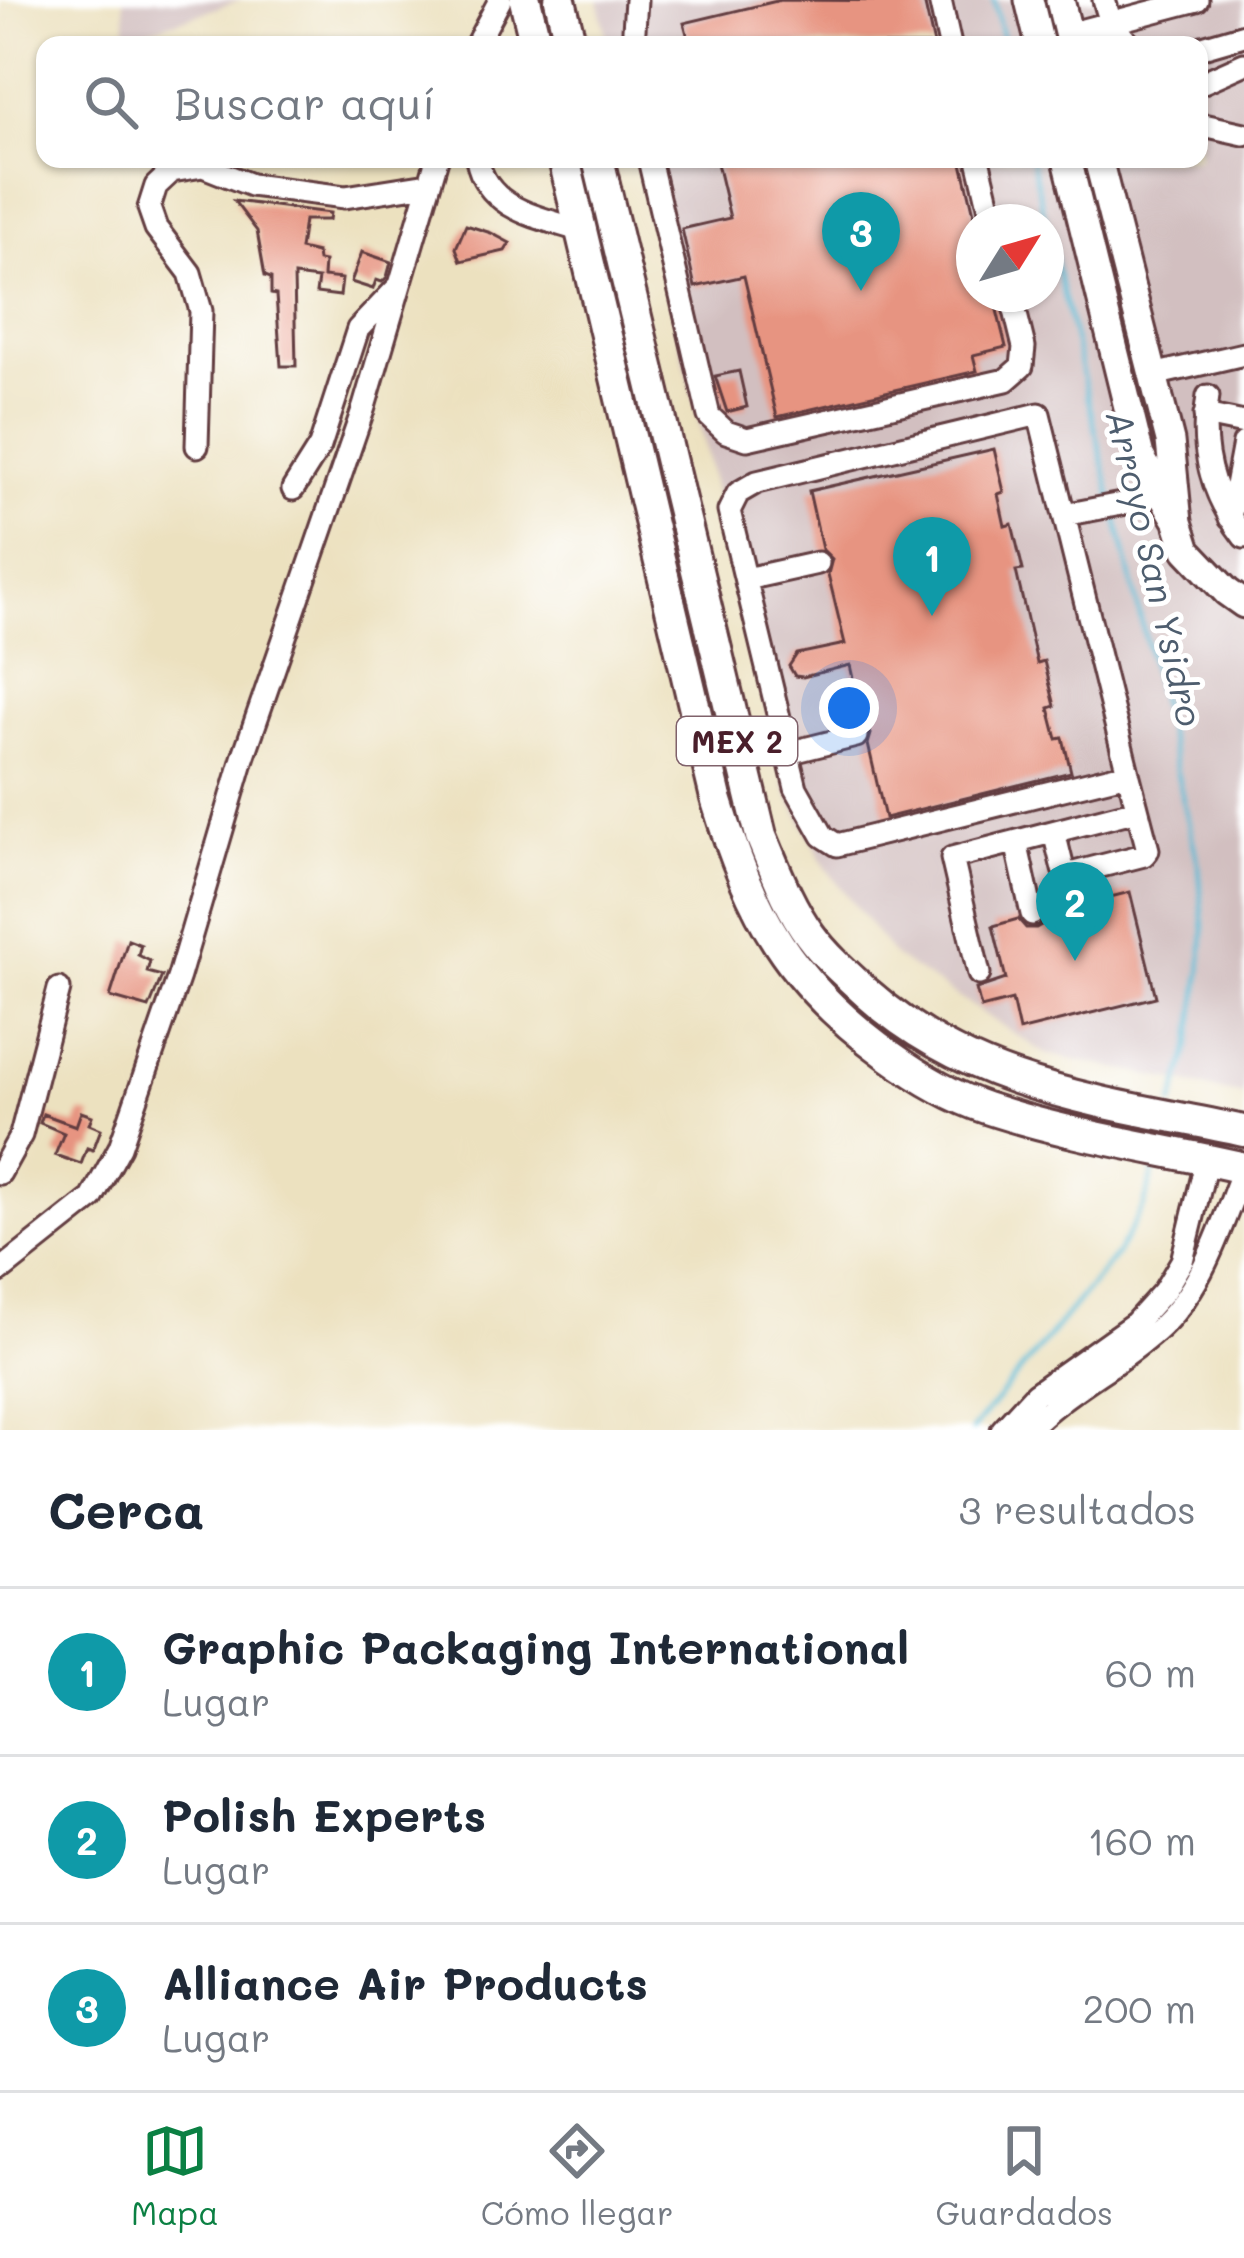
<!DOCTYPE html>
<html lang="es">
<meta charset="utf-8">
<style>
body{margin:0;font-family:Mali,sans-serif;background:#f6f6f7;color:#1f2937}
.compass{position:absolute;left:956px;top:204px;width:108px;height:108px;border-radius:50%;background:#fff;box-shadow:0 3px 9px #0004;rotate:53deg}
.you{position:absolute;left:849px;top:708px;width:42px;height:42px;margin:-30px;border:9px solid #fff;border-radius:50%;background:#1a73e8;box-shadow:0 0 0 18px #1a73e833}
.badge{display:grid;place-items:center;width:78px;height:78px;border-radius:50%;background:#0b8043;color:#fff;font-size:39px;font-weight:700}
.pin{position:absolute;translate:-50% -99px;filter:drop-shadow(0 3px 6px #0008)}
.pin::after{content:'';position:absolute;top:63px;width:42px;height:36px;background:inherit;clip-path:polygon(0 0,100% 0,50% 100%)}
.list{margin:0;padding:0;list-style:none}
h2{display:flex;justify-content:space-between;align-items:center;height:156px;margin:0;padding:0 48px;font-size:51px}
h2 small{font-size:39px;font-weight:400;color:#747a83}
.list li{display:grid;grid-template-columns:78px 1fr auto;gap:36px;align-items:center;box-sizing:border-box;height:168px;padding:0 48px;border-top:3px solid #e0e1e3}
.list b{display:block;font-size:45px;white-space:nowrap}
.list p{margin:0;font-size:39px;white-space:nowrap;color:#747a83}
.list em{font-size:39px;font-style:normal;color:#747a83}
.icon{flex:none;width:66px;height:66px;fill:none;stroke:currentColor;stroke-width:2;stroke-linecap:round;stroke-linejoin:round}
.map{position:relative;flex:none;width:1244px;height:1430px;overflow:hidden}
.search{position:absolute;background:#fff;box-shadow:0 3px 9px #0004;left:36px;right:36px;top:36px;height:132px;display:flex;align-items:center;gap:30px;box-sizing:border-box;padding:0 42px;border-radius:24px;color:#747a83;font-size:45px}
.sheet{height:660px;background:#fff}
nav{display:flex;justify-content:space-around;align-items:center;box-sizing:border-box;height:168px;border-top:3px solid #e0e1e3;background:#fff;font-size:33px;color:#747a83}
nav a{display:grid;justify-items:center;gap:6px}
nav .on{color:#0b8043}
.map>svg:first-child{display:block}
</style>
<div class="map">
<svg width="1244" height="1430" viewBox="0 0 1244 1430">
<rect width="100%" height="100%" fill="#fff"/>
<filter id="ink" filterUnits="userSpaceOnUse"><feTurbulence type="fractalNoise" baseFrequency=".00833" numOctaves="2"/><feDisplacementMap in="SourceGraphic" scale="24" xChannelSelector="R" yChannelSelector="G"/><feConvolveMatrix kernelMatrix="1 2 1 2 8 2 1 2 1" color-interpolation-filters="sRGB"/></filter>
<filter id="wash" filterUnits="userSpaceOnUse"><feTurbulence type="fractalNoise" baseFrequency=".004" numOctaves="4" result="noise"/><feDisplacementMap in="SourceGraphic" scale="48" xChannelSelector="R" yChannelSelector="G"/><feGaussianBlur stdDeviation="2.7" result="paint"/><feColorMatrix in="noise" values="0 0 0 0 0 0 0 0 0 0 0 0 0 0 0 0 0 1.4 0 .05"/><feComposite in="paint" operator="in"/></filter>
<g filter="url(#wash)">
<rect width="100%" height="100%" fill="#ece1bf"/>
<path fill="#d2bfc0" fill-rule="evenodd" d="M 123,0 L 242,0 L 127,37 Z
M 598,0 L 1244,0 L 1244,1095 L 1046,1054 L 894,956 L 826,868 L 786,790 L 636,159 L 1199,159 L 1199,45 L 609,45 ZM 974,222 L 1046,222 L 1046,294 L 974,294 Z"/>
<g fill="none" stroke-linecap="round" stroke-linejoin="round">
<path stroke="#55b9d3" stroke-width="4.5" d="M 994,0 L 1004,45
M 1031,159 L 1112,499
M 1115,510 L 1199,867 L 1204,931 L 1201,973 L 1191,1043 L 1173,1104
M 972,1430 L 1116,1255 L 1144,1206 L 1157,1161"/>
</g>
<g id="blocks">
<path fill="#e79481" d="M 781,0 L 924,1 L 934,45 L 690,45 L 684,23 Z
M 716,159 L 961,159 L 976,222 L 974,294 L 993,294 L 1006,347 L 973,355 L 977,371 L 777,417 L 744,276 L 695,287 L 682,229 L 730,218 Z
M 234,201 L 330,213 L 329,220 L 304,220 L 300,249 L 317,253 L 318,261 L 324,262 L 323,277 L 342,279 L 340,296 L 316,293 L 318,279 L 294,276 L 296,366 L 281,366 L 276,295 L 271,294 L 271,278 L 265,276 L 257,231 Z
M 466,225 L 491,233 L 510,243 L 505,251 L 461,261 L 456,248 Z
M 362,252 L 391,262 L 387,277 L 382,282 L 376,280 L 373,289 L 351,282 Z
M 739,371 L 747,407 L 727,412 L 715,376 Z
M 994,449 L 1004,492 L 998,494 L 1005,526 L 1012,524 L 1023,570 L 1016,571 L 1037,663 L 1044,661 L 1055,706 L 1049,708 L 1057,739 L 1063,738 L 1071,772 L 885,818 L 868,744 L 871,734 L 863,723 L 850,665 L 803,677 L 795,676 L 789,666 L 797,654 L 845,644 L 828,574 L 832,559 L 822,549 L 809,491 Z
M 1130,892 L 1156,997 L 1019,1031 L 1012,1000 L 981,1008 L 976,989 L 1006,979 L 993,926 L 1018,919 L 1026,928 L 1036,928 L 1043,924 L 1047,913 Z
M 128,940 L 141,945 L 138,955 L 150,961 L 147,972 L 162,976 L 149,1008 L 110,997 Z
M 81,1112 L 92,1116 L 89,1124 L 101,1129 L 93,1150 L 87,1148 L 81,1164 L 55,1155 L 64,1133 L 40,1123 L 43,1114 L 76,1126 Z"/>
</g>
</g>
<g filter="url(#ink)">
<use href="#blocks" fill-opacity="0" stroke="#623c41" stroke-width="3"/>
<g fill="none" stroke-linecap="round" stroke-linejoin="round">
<g stroke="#623c41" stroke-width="27">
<path id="minor" d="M 940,0 L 950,45
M 1104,0 L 1111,23 L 1130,45
M 1068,34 L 1197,0
M 476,45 L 500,0
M 633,45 L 636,0
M 1199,48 L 1244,35
M 1199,84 L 1244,64
M 1199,124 L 1244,134
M 477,159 C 487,210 539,217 582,231
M 649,159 L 709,416 L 726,432 L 747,439 L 1006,380 L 1022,366 L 1024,347 L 1011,294
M 978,159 L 993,222
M 1153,375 L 1244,354
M 1208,396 C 1199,448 1212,496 1244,537
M 1205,415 L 1244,423
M 197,446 L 201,311 L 190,273 L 156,228 L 149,208 L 156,186 L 172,171 L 203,166 L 251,185 L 345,197 L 428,184
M 293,489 L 320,446 L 358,329 L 397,288
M 1064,515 L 1039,414 L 757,482 L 738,493 L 729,511 L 796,788 L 823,836 L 837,845 L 1128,773 L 1064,515 L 1137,501 L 1175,487
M 1230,518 L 1244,443
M 746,579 L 818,563
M 788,753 L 856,736
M 1054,832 L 1063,869 L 1070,874 L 1144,855 L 1148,850 L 1128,773
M 1016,842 L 1032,914
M 979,974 L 952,858 L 1137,810
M 0,1173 L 21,1135 L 59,989
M 0,1271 L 92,1198 L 120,1147 L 179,976 L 243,758 L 364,407 L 437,159
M 1002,1430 L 1035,1394 L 1135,1323 L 1164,1291 L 1182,1261 L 1207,1159
M 1027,1430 C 1065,1391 1114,1368 1155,1332 C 1203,1291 1221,1225 1244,1168"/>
</g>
<g stroke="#623c41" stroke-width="33">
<path id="major" d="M 1029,0 L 1040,45
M 1060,0 L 1071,45
M 1067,159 L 1140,456 L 1176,518
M 1098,159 L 1170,441 L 1178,522 L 1187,550 L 1227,592 L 1244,604"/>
</g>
<g stroke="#623c41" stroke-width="36">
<path id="highway" d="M 525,0 L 536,45
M 560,0 L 571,45
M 564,159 L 716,798 C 752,916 789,983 890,1056 C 919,1077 953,1097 986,1108 C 1070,1136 1158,1148 1244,1168
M 598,159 L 761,836 C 775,869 788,905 810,935 C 826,957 848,976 868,994 C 976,1090 1108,1102 1244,1131"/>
</g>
<use href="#minor" stroke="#fff" stroke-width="21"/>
<use href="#major" stroke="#fff" stroke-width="27"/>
<use href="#highway" stroke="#fff" stroke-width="30"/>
</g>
</g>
<g text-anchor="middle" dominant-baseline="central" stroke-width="10" stroke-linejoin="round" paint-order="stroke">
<rect fill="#fff" stroke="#80626b" stroke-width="3" x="677" y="717" width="120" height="48" rx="9"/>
<g font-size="30" font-weight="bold" fill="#4a1f2b">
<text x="737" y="741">MEX 2</text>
</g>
<g font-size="36" font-style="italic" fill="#4e5d6e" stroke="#fff">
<text transform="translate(1156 568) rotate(77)">Arroyo San Ysidro</text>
</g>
</g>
</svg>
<svg class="compass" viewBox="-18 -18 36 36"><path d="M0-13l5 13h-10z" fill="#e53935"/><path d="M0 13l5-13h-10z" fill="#747a83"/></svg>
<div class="you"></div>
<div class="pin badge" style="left:932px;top:616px;background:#0f9aa8">1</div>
<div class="pin badge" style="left:1075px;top:961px;background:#0f9aa8">2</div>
<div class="pin badge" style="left:861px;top:291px;background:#0f9aa8">3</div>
<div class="search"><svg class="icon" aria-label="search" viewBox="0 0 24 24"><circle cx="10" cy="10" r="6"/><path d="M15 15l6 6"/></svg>Buscar aquí</div>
</div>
<section class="sheet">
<h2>Cerca<small>3 resultados</small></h2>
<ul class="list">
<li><span class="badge" style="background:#0f9aa8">1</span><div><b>Graphic Packaging International</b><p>Lugar</p></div><em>60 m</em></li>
<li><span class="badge" style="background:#0f9aa8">2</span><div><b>Polish Experts</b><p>Lugar</p></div><em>160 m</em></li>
<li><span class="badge" style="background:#0f9aa8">3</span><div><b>Alliance Air Products</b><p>Lugar</p></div><em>200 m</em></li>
</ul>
</section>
<nav>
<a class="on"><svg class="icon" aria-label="map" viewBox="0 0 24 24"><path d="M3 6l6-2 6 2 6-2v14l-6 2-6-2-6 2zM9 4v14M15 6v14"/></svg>Mapa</a>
<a><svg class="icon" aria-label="directions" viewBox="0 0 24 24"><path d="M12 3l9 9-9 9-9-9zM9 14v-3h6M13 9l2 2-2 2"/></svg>Cómo llegar</a>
<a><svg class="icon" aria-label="saved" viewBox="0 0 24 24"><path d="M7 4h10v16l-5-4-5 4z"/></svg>Guardados</a>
</nav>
